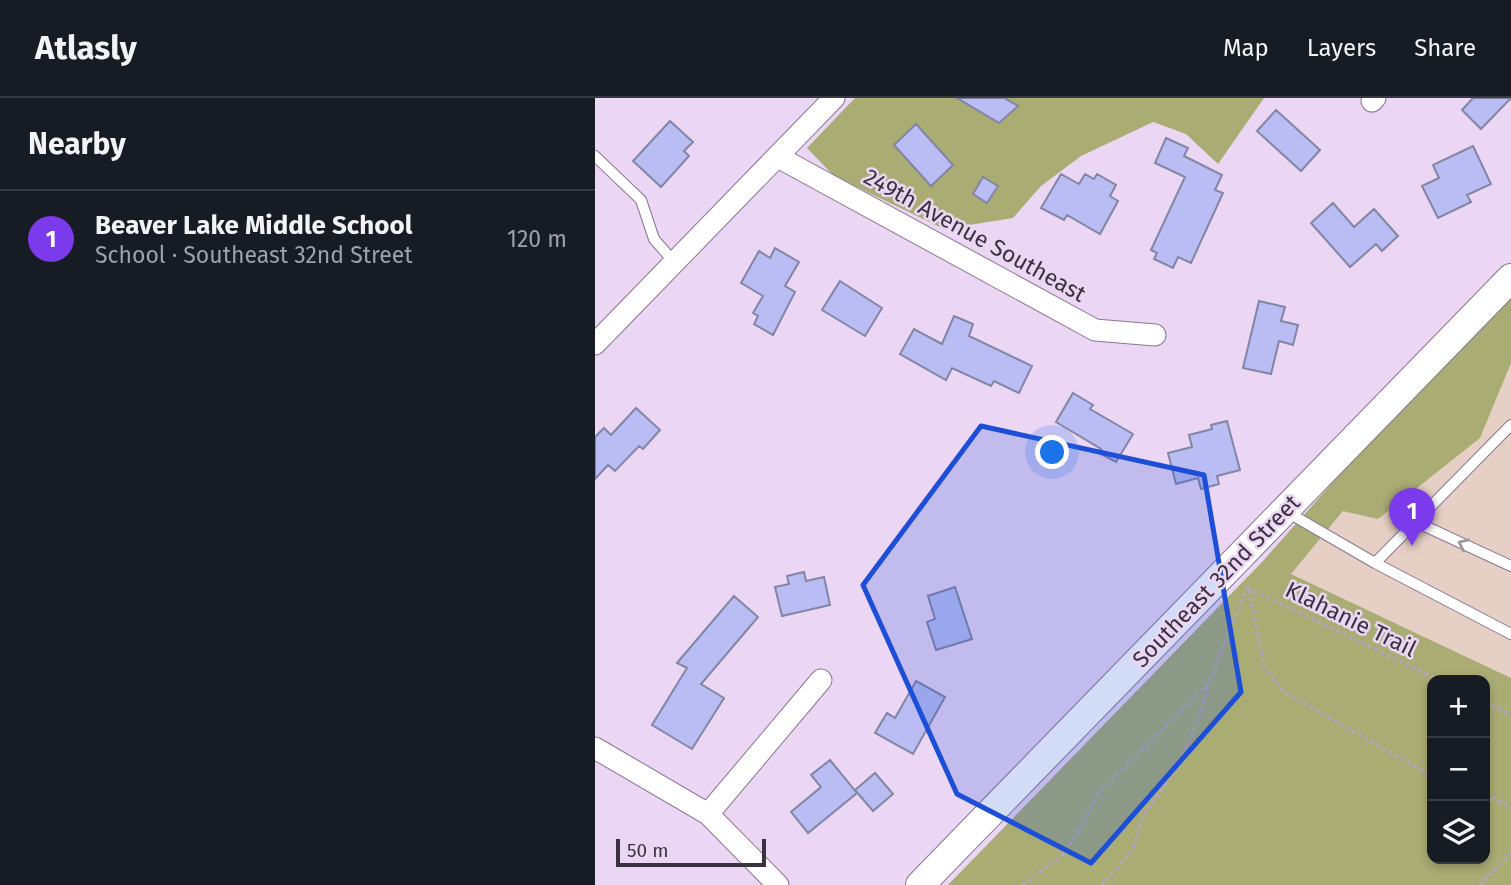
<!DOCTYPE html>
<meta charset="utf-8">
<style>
body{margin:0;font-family:"Fira Sans",sans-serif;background:#242831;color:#f1f3f6}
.controls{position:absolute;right:21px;bottom:21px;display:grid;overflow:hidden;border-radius:14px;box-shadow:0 4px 10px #0003}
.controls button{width:63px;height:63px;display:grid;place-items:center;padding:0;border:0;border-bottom:2px solid #363941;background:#171b24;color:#f1f3f6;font:35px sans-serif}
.scale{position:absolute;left:21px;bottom:18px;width:150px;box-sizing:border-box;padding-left:7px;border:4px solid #3a323e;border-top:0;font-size:19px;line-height:24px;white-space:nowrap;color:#3a323e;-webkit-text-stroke:5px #ebd6f4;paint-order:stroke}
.you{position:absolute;left:458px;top:355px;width:24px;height:24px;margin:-18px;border:5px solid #fff;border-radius:50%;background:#1a73e8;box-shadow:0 0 0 10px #1a73e833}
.badge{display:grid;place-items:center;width:46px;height:46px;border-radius:50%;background:#7c3aed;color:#fff;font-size:23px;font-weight:700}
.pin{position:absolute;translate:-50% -58px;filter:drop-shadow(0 2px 4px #0008)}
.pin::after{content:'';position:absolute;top:37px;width:24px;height:21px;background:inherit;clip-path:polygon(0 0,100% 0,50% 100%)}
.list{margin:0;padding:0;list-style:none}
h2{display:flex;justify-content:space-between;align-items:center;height:91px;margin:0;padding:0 28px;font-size:30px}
h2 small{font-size:23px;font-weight:400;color:#9ea1a6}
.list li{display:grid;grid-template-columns:46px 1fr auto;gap:21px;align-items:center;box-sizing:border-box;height:98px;padding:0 28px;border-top:2px solid #363941}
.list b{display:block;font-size:26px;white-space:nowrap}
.list p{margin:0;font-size:23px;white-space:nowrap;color:#9ea1a6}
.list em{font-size:23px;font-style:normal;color:#9ea1a6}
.icon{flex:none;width:38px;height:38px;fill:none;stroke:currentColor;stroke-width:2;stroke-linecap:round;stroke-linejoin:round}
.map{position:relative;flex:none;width:916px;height:787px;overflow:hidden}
header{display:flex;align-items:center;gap:42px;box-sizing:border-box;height:98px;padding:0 35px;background:#171b24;border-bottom:2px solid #363941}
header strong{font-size:33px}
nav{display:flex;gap:38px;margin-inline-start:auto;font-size:24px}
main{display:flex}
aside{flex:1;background:#171b24}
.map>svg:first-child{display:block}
</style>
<header>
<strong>Atlasly</strong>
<nav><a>Map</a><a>Layers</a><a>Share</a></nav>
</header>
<main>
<aside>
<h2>Nearby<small></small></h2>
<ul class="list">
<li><span class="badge">1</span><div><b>Beaver Lake Middle School</b><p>School · Southeast 32nd Street</p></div><em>120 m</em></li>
</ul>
</aside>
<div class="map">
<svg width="916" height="787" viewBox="0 0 916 787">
<rect width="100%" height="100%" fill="#ebd6f4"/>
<path fill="#e6cfc4" d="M 916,265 L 916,580 L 696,476 L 748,413 L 901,294 Z"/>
<path fill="#a9ac73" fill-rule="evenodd" d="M 260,0 L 669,0 L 623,66 L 591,36 L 558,24 L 486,58 L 446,88 L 418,120 L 349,131 L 239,78 L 212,50 Z
M 916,194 L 916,265 L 885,340 L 783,421 L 748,413 L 696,476 L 916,580 L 916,787 L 353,787 L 668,463 L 802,312 ZM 837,582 L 890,582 L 890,761 L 837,761 Z"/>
<path fill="#babdf3" stroke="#8385a5" stroke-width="2" d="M 362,0 L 409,0 L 423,8 L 404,25 Z
M 878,0 L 916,0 L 886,31 L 867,12 Z
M 681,12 L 725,52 L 706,73 L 662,33 Z
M 75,23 L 98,44 L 89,53 L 94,58 L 66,89 L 38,63 Z
M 321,26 L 358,67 L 336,88 L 299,47 Z
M 571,40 L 593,50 L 589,58 L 627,77 L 620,92 L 628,95 L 596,165 L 583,159 L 578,170 L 559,161 L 562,155 L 556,152 L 590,79 L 560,65 Z
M 878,48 L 896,86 L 872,97 L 876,104 L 843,120 L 827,88 L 844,80 L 838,67 Z
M 466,76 L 484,86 L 490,76 L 499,81 L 502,76 L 521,87 L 515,98 L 523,103 L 505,136 L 472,117 L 469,122 L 446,110 Z
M 388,79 L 403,88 L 392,105 L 378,96 Z
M 738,105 L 759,129 L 779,111 L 803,138 L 787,153 L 781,146 L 755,169 L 716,125 Z
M 180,150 L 204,164 L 190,188 L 200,194 L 178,237 L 159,226 L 163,218 L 158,215 L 168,198 L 146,185 L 164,153 L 175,160 Z
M 245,183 L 287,210 L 270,238 L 227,212 Z
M 664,203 L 690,209 L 686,223 L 703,227 L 698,247 L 684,243 L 676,276 L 648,270 Z
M 359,218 L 378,226 L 374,238 L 437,268 L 424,295 L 399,283 L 396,288 L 357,270 L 351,282 L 305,256 L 319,231 L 347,246 Z
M 478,295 L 498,307 L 495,311 L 538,336 L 521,364 L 504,355 L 506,351 L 461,324 Z
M 41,310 L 65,332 L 48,351 L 44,348 L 20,373 L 13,367 L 0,381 L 0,339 L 9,330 L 16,337 Z
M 632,323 L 645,372 L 622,378 L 624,386 L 606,391 L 603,380 L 581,386 L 573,355 L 597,349 L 594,337 L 617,331 L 616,327 Z
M 209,474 L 211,483 L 229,479 L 235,507 L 187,518 L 180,489 L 194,486 L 192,478 Z
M 360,489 L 377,541 L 341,552 L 332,524 L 340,521 L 333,498 Z
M 139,498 L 163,519 L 106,586 L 129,600 L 97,651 L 57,627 L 92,570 L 82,565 Z
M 321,583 L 350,599 L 318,656 L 280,635 L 292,615 L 300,620 Z
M 235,662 L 262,695 L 213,735 L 196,714 L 226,689 L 216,677 Z
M 280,675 L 298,696 L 278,713 L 260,692 Z"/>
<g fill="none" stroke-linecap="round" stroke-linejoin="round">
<g stroke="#8a7792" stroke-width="12">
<path id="lane" d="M 0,58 L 46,102 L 59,141 L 79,164
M 692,414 L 780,465 L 916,536
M 821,424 L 916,468
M 780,465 L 916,327"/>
</g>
<g stroke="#8a7792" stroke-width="23">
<path id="street" d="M 777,3 L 780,0
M 183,59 L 500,232 L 560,237
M 0,246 L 239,0
M 0,650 L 113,716 L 183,787
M 113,716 L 226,582"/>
</g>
<g stroke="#8a7792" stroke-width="30">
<path id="secondary" d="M 325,787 L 916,180"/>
</g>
<path stroke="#b5a4bd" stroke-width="3.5" stroke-dasharray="3.5 3.5" stroke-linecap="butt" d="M 653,490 L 844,582
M 654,492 L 669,569 L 689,594 L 837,678
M 890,604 L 916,617
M 890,697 L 916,709
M 427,787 L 471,754 L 504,695 L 613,586 L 654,485
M 507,787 L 537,753 L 548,718 L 583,668 L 605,617 L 613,588
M 885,787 L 916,755"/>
<use href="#lane" stroke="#fff" stroke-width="10"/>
<use href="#street" stroke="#fff" stroke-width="21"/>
<use href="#secondary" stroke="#fff" stroke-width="28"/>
</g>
<defs><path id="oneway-chevron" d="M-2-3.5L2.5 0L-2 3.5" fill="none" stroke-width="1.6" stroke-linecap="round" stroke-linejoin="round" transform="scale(1.75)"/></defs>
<use stroke="#9c989e" href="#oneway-chevron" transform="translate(868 446) rotate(-155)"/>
<path fill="#1d4ed8" fill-opacity="0.2" stroke="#1d4ed8" stroke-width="5" stroke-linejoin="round" d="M 386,328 L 609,377 L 646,594 L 496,765 L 362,696 L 268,487 Z"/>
<g text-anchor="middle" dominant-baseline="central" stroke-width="5" stroke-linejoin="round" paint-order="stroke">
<g font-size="23" fill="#3a323e" stroke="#ebd6f4">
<text transform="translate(380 137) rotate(29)">249th Avenue Southeast</text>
<text transform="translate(621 483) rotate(-46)">Southeast 32nd Street</text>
<text transform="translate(756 521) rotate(26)">Klahanie Trail</text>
</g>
</g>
</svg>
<div class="controls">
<button>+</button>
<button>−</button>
<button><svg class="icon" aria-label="layers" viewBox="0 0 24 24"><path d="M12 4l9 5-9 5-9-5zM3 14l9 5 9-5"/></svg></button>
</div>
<div class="scale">50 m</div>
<div class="you"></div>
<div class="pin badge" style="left:817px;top:448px">1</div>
</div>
</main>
